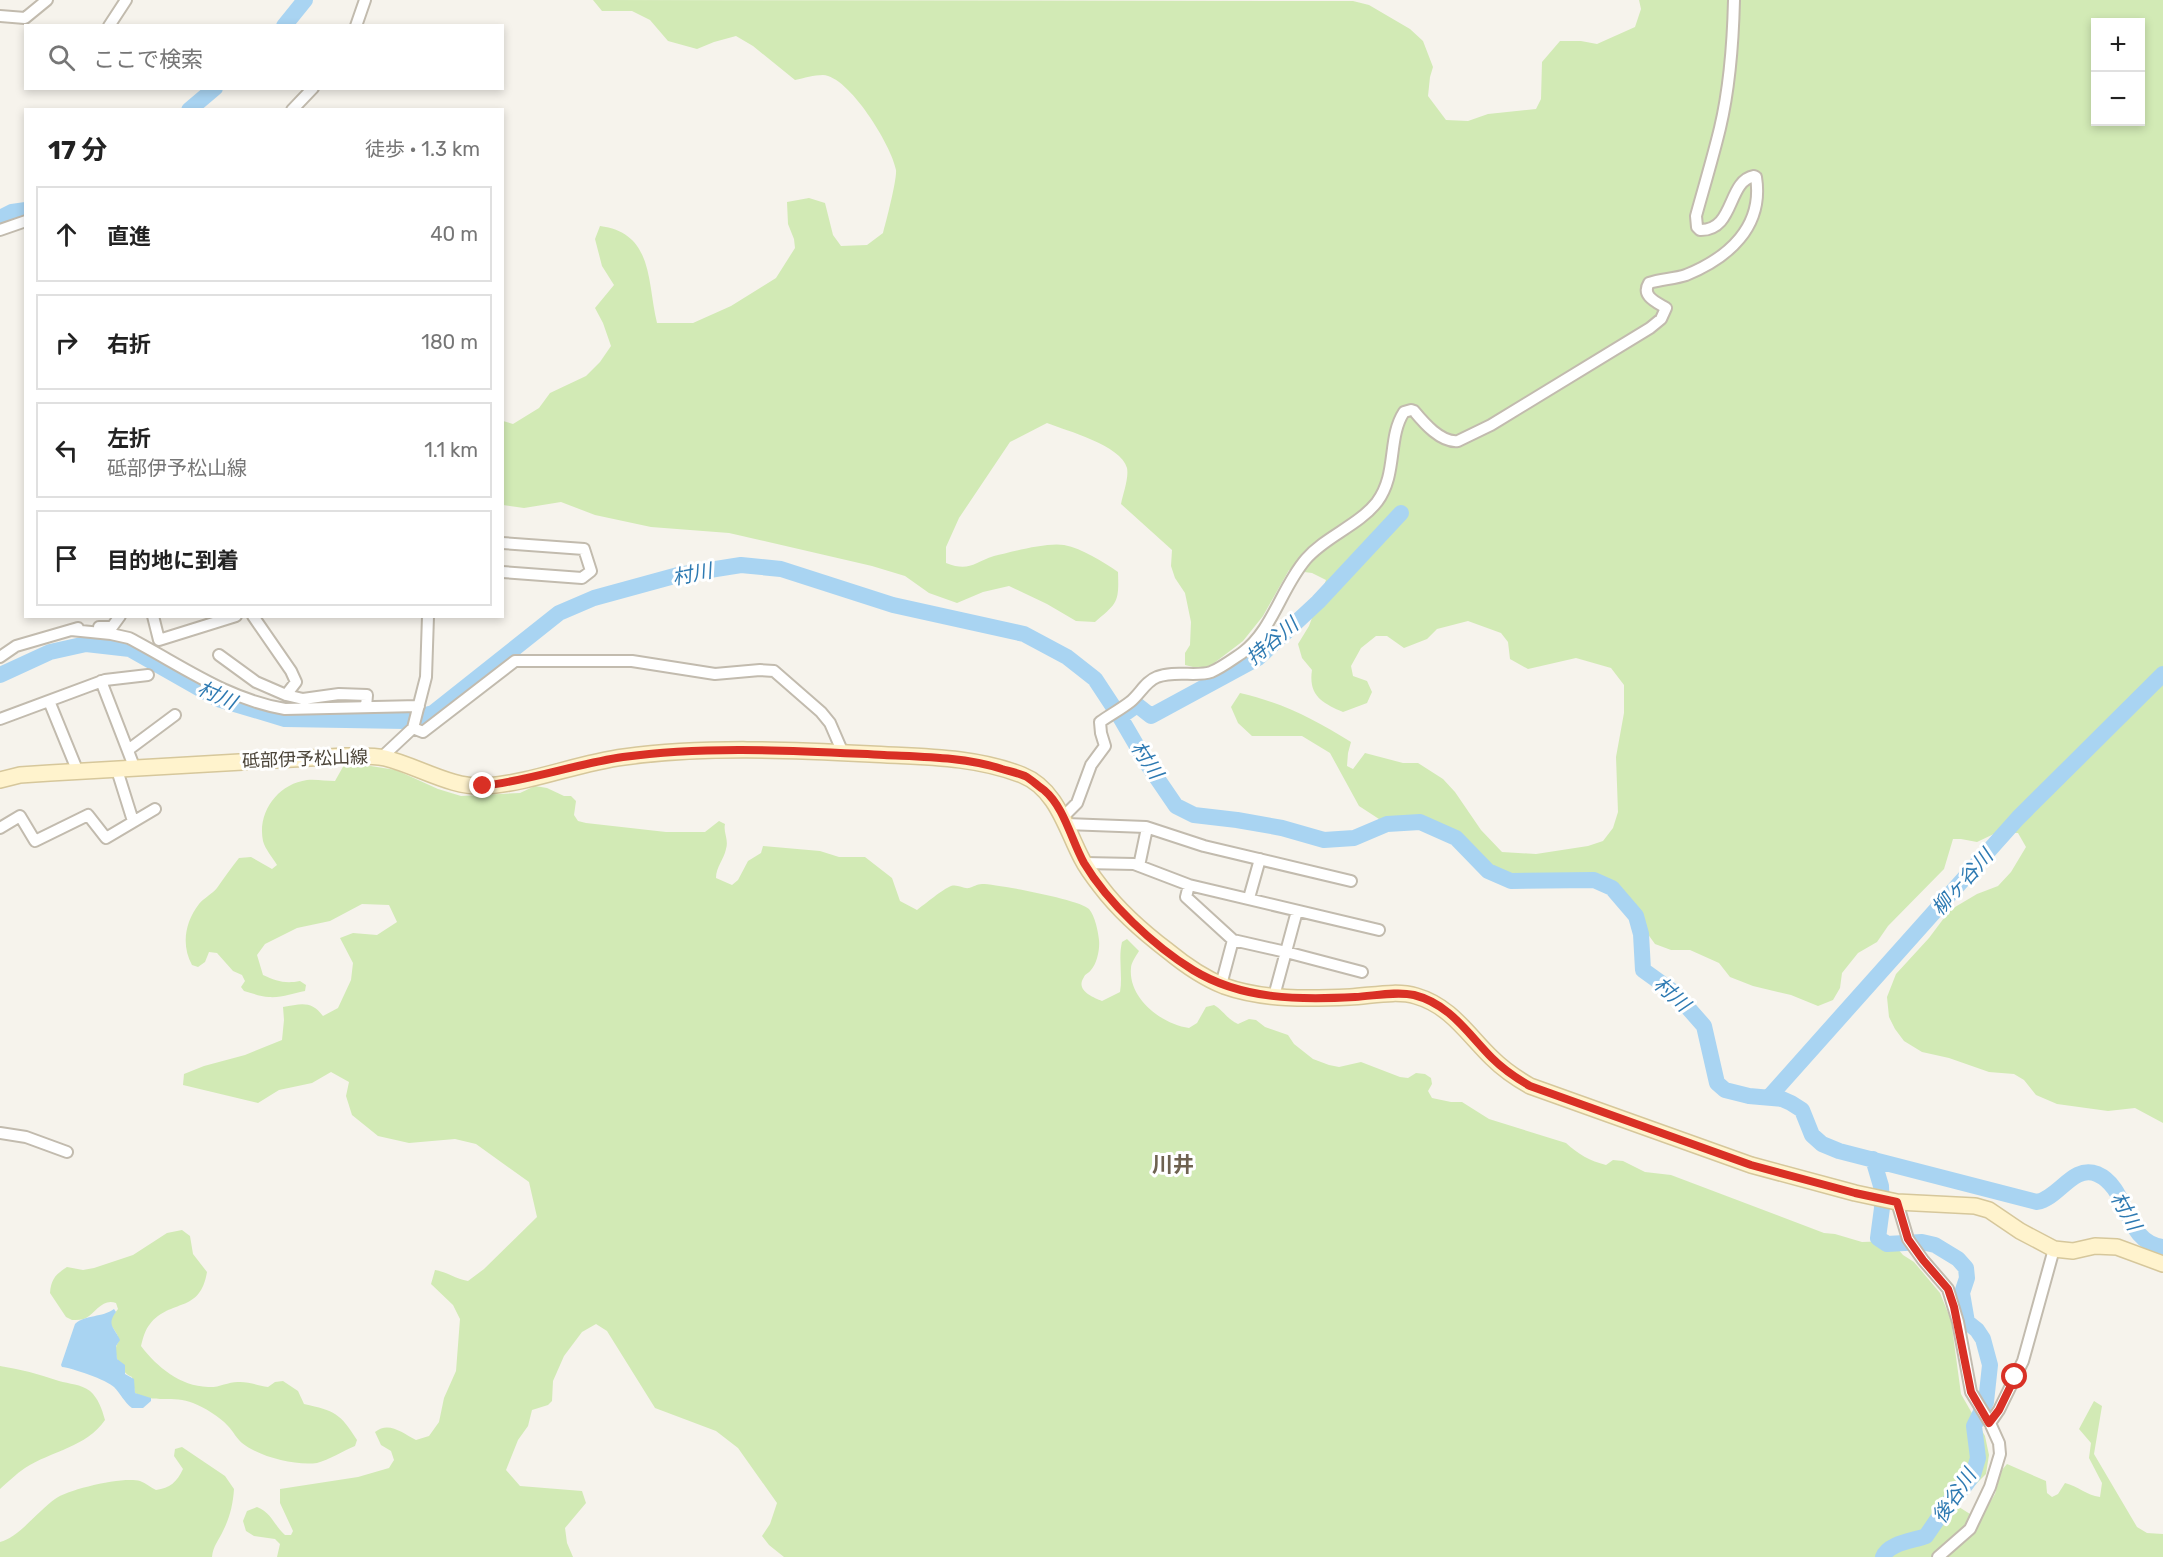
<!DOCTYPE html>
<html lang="ja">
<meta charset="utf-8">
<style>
body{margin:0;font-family:Rubik,"Noto Sans JP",sans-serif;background:#f2f2f2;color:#222}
.controls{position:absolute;right:18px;top:18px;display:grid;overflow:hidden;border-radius:0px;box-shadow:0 3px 9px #0003}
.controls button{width:54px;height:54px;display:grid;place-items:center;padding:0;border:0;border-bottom:2px solid #e0e0e0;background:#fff;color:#222;font:30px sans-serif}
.stop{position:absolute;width:18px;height:18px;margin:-14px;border:4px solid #d93025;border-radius:50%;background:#fff}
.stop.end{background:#d93025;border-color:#fff;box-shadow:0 2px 6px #0008}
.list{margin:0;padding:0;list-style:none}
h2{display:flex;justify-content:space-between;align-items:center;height:78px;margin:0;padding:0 24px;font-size:26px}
h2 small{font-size:20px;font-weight:400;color:#767676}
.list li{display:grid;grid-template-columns:39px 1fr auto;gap:18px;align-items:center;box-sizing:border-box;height:96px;margin:0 12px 12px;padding:0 12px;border:2px solid #e0e0e0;border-radius:0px}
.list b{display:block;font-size:22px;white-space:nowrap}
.list p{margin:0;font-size:20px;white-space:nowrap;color:#767676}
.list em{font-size:20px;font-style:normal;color:#767676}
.icon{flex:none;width:33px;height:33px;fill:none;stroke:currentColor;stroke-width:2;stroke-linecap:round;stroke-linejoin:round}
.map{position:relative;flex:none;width:2163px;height:1557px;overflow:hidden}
.search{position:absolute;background:#fff;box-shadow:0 3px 9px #0003;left:24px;top:24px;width:480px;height:66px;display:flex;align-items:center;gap:15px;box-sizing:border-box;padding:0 21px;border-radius:0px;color:#767676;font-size:22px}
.panel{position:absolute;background:#fff;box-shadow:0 3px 9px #0003;left:24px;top:108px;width:480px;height:510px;border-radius:0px}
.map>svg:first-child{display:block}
</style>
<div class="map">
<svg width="2163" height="1557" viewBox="0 0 2163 1557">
<rect width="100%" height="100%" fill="#f6f3ec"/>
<path fill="#d2eab5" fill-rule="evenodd" d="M 593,0 L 1353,1 L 1369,5 L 1410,29 L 1423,41 L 1433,67 L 1430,77 L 1428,96 L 1446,120 L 1468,121 L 1488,114 L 1536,109 L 1541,99 L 1542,62 L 1560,41 L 1581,41 L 1597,44 L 1635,27 L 1641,9 L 1639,0 L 2163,0 L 2163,1123 L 2135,1108 L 2108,1111 L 2057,1104 L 2036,1095 L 2024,1080 L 2014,1074 L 1989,1072 L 1949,1058 L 1922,1052 L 1904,1041 L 1895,1029 L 1889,1017 L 1887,997 L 1896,974 L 1929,938 L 1950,910 L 1977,894 L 1998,886 L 2011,872 L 2026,847 L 2018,833 L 1996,833 L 1977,842 L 1961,839 L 1953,839 L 1944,869 L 1888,926 L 1877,942 L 1858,953 L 1842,973 L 1840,988 L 1833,1000 L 1818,1006 L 1791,995 L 1753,986 L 1730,977 L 1719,963 L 1690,950 L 1671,950 L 1655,944 L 1647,933 L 1641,911 L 1615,884 L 1597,874 L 1545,873 L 1510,875 L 1489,865 L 1460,837 L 1412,817 L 1399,819 L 1379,819 L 1359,806 L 1330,753 L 1302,736 L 1252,736 L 1238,723 L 1231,707 L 1240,693 C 1283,703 1314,719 1351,742 L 1348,753 L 1347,766 L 1353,769 L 1365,753 L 1403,763 L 1418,763 L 1443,779 L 1455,792 L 1481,830 L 1502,852 L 1536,854 L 1588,846 L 1603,841 L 1613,828 L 1618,812 L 1616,757 L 1624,713 L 1624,685 L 1611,668 L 1576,658 L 1528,669 L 1510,659 L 1508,642 L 1501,633 L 1468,621 L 1437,629 L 1427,639 L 1404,648 L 1387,636 L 1376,636 L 1361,648 L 1351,666 L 1353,676 L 1367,681 L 1372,692 L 1367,703 L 1343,712 C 1323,703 1308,696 1312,670 L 1302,658 L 1298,644 L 1309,626 L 1326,580 L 1312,573 L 1289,570 L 1263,616 L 1243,641 L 1205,670 L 1185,665 L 1185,653 L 1190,645 L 1191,622 L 1185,593 L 1175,578 L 1171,566 L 1172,550 L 1121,504 C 1123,494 1129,478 1127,468 C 1121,445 1067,431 1047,423 L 1010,442 L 959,518 L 946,547 L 946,563 C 969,572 973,563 994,556 C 1011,552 1047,542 1064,545 C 1083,549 1102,561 1118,572 C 1119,602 1118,603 1095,622 L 1076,621 L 1047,604 L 1009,586 L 983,592 L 957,603 L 929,593 L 905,576 L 872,566 L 729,533 L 651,527 L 595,515 L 561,502 L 524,508 L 503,505 L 503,421 L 513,424 L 539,408 L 550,393 L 586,376 L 600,362 L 611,346 L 603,323 L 595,308 L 614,285 L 602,266 L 595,239 L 600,226 C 654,233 647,282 657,323 L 693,323 L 731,306 L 776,278 L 795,248 L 794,239 L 788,224 L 787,202 L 809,198 L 825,203 L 833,235 L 841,246 L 867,245 L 883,233 C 886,222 897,180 896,170 C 892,146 849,76 823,75 C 814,75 804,78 795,80 L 753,46 L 736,36 L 714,42 L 697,49 L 668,41 L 650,20 L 632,11 L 602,11 ZM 2096,22 L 2140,22 L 2140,122 L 2096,122 Z
M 358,764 L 396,770 L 438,789 L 461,796 L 520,793 L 535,786 L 547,788 L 564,796 L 571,796 L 576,801 L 574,815 L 578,821 L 586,823 L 666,832 L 705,832 L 719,821 L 725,824 C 723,833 729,839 726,849 C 724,859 716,867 716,878 L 732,885 L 738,880 L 748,861 L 761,853 L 763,846 L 820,851 L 839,857 L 865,857 L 892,878 L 900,901 L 917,910 C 925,904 943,889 951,886 C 958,884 963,889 969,888 C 973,887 977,884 982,884 C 997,884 1081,900 1089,909 C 1095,916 1098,931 1099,940 C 1100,949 1097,963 1091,970 C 1089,973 1085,974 1084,977 C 1075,990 1092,997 1102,1001 L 1120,992 C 1123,975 1118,959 1122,942 L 1127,939 L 1139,951 C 1136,956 1131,963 1131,968 C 1128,998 1161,1024 1189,1028 L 1197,1023 L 1206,1007 L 1214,1005 C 1224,1011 1227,1019 1238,1024 L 1249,1019 L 1256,1020 L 1265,1027 L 1288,1035 L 1294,1044 L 1313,1059 L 1329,1065 L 1339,1067 L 1361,1062 L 1400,1077 L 1408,1078 L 1416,1073 L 1425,1074 L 1431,1078 L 1432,1084 L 1428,1091 L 1432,1098 L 1451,1102 L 1462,1102 L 1489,1119 L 1566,1143 C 1578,1154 1590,1161 1606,1165 L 1613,1160 L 1623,1161 L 1645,1172 L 1671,1175 L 1824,1233 L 1835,1234 L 1862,1242 L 1891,1241 L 1903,1255 L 1914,1262 L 1940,1293 L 1951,1320 L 1961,1394 L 1985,1436 L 1989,1455 L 1986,1474 L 1961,1499 L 1959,1507 L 1970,1514 L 1983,1514 L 1995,1494 L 2001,1471 L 2007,1464 L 2046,1481 L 2047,1493 L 2052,1497 L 2058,1494 L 2065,1483 C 2078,1486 2086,1495 2100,1497 L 2102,1483 L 2089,1458 L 2091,1443 L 2079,1429 L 2094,1401 L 2102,1406 L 2094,1454 L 2137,1527 L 2147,1533 L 2163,1534 L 2163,1557 L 784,1557 L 769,1545 L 762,1536 L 770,1524 L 777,1503 L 738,1448 L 716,1431 L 655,1408 L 607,1331 L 596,1324 L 582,1332 L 564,1356 L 553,1381 L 552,1401 L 548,1405 L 532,1410 L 528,1426 L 518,1440 L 506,1470 L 520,1486 L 582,1491 L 586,1503 L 565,1528 L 567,1543 L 573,1557 L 277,1557 L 280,1544 L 275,1539 L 254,1536 L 246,1531 L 243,1521 L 247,1511 L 257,1507 C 272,1513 273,1524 285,1535 L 291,1535 L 293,1531 L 280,1503 L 280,1489 L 358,1477 L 389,1468 L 394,1460 L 391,1451 L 381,1445 L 375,1432 C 389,1421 402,1433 416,1440 L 429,1436 L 439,1422 L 444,1398 L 456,1371 L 460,1319 L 453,1305 L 431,1284 L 435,1270 C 447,1272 456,1279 468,1281 L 484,1269 L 537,1217 L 529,1182 L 476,1144 L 455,1139 L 409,1143 L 378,1136 L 352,1115 L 346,1096 L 349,1082 L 331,1072 L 312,1083 L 279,1090 L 258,1103 L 183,1085 L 184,1074 L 204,1066 L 245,1055 L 282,1040 L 284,1020 L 283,1007 C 301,1004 311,1000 323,1016 L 338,1008 L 351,980 L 353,963 L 340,938 L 353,933 L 377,935 L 397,922 L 389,905 L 362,904 L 330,921 L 297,928 L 265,944 L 257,955 L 263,975 C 276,981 285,984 300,981 L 306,985 L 305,991 C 294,993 281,998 269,997 C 261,997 252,993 244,991 L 241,987 L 245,981 L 242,975 L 233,971 L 217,953 L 209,952 L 205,962 L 198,967 L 192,965 C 181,945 185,922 199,904 C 204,898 212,894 217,888 C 224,878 231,868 239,858 L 251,857 L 272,869 L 277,865 C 273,858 265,849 263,841 C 257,812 278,784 307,780 C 316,779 326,781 335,781 L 344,765 Z
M 182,1230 L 190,1236 L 193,1254 L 207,1272 C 200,1314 171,1298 150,1324 C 145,1330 143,1338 141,1346 C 157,1367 180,1386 208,1387 C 219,1388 229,1381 240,1382 C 250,1382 259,1386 268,1387 L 275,1382 L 283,1381 L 298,1391 L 304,1404 C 335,1411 340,1413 357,1440 L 355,1446 C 343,1451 329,1460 317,1463 C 296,1466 259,1457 242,1443 C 237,1439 233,1431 228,1426 C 219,1416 205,1408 193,1403 C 174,1395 153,1404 135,1393 L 132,1377 C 123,1374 114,1358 116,1348 C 117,1341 119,1346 118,1338 C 118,1334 114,1330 111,1325 L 111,1318 L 118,1309 L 116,1303 C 103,1298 96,1312 86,1318 C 82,1320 77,1320 72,1320 L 66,1317 L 50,1293 C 51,1279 56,1274 67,1267 L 83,1270 L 94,1268 L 133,1255 L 167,1233 Z
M 0,1366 C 20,1369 39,1374 59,1381 C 69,1384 81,1384 90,1391 C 98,1398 102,1409 105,1420 C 87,1447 51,1451 25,1468 C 16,1474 8,1482 0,1489 Z
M 182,1447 L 225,1476 L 234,1489 C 233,1504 230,1517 223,1531 C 219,1540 213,1546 212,1557 L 0,1557 L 0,1542 C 18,1538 39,1510 55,1499 C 68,1489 124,1476 140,1481 C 146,1483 151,1488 156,1490 C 170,1488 177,1482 183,1469 L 174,1456 L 175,1449 Z"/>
<path fill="#a9d4f2" d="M 114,1309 L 116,1312 C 106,1325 115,1328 120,1340 L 116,1346 L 117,1359 L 125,1365 L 125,1374 L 134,1379 L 135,1393 L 151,1398 L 151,1401 L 143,1408 L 132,1408 C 124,1402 121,1394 114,1387 C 107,1380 72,1368 62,1367 L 61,1365 L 75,1324 C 86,1314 102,1318 114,1309 Z"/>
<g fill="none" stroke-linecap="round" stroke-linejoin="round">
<path stroke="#a9d4f2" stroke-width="16" d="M 284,26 L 305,0
M 189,110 L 215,88
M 0,218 L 12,212 L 26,210
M 0,675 L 50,652 L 86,644 L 130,649 L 218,699 L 285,719 L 406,721 L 433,713 L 559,613 L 594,598 L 678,575 L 741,565 L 781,569 L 893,605 L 1024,634 L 1067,657 L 1095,679 L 1120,717 L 1148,765 L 1176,806 L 1194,815 L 1237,820 L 1282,828 L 1324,840 L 1354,838 L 1387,824 L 1420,822 L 1456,838 L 1488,871 L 1511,881 L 1594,880 L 1612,888 L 1636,916 L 1641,934 L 1643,970 L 1675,993 L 1704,1026 L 1717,1083 L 1725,1090 L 1749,1096 L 1782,1099 L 1791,1103 L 1802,1110 L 1812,1135 L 1822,1144 L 1839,1151 L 2037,1202 C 2059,1198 2073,1164 2097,1174 C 2130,1188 2123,1242 2163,1247
M 1120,717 L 1137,705 L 1151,716 L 1258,658 L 1318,602 L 1401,513
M 1769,1097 L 2018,818 L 2163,674
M 1873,1159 L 1881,1186 L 1882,1208 L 1878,1238 L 1887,1244 L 1922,1242 L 1935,1245 L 1958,1259 L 1966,1268 L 1967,1278 L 1962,1293 L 1967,1322 L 1977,1330 L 1983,1339 L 1990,1365 L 1986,1402 L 1974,1426 L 1978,1458 L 1973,1475 L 1964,1487 L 1952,1498 L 1926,1536 C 1913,1541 1888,1543 1883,1557"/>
<g stroke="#c2bbae" stroke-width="14">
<path id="minor" d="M 0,16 L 25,18 L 47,0
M 109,26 L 126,0
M 356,26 L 365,0
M 292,110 L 313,88
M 0,230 L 26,221
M 502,543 L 584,549 L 591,571 L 582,578 L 502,572
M 153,616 L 159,640 L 236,616
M 253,616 L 291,671 L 296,682 L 286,695
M 99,627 L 112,627 L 120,616
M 71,630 L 111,634 L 129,638 C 181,665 226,699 285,709 L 419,706
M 219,655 L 256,682 L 286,695 L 303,699 L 339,694 L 367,695 L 366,707
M 0,657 L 16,646 L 78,628
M 101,681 L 135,769
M 49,701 L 78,772
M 0,719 L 105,680 L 148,675
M 413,728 L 423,732 L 515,661 L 632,661 L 715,674 L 760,670 L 774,671 L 821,712 L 830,723 L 843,753
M 128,750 L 175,715
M 382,757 L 413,728 L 426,677 L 428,616
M 117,770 L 133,821
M 1063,817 L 1077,803 L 1091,765 L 1105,746 L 1101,733 L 1100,722 C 1110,715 1121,709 1130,702 C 1139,695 1146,681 1157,677 C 1174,670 1197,677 1211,672 C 1221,668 1233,659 1242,653 C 1273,630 1281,588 1306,559 C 1326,536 1358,526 1377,502 C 1398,474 1387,438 1404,412 L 1411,410 L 1414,411 C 1424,423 1441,443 1458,441 L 1491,425 L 1650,328 L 1661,319 L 1666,308 C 1656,302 1641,296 1649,283 C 1661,279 1674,279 1686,275 C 1728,258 1764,227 1756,177 L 1754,176 C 1727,181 1735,231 1700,230 L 1697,227 L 1696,216 C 1704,187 1713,157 1720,128 C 1730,86 1733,43 1734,0
M 1066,824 L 1146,827 L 1204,846 L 1351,881
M 0,828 L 20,816 L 35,841 L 88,815 L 106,838 L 155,809
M 1084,863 L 1134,864 L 1189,885 L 1379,930
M 1139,866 L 1147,828
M 1189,885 L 1186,897 L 1233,940 L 1286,952 L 1362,972
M 1249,898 L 1260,859
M 1221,985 L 1233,940
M 1274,996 L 1297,911
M 0,1133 L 26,1137 L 67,1152
M 1897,1202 L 1908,1239 L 1923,1260 L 1948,1289 L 1958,1322 L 1971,1392 L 1990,1423 L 1999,1443 L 2000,1454 L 1990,1487 L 1970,1529 L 1938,1557
M 1990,1423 L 1999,1410 L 2023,1361 L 2054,1249"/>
</g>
<g stroke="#d6c79b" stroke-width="18">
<path id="secondary" d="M 0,780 L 20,775 L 50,773 L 345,756 C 358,756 372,755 385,758 C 418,766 452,789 487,786 C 534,782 578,763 624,757 C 705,746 789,750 870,754 C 921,757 974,756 1022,775 C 1057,789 1066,829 1082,859 C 1087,869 1094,878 1101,887 C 1120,912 1143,932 1168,951 C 1185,965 1204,978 1224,986 C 1263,1000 1309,999 1350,997 C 1371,996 1396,990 1416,996 C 1451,1006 1468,1035 1492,1058 C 1504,1070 1516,1078 1530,1086 L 1751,1165 L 1855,1193 L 1897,1202 L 1975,1206 L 1989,1210 L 2020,1231 L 2054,1249 L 2073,1251 L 2095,1246 L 2117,1247 L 2163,1264"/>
</g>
<use href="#minor" stroke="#fff" stroke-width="10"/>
<use href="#secondary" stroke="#fff3cd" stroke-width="15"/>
</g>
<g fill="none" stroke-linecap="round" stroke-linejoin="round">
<path stroke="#d93025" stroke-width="8" d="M 483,786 C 531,780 576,764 623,757 C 709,745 798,751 884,755 C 924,757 964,757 1002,769 C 1009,771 1018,773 1025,776 C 1031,779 1038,786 1044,790 C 1065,808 1071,840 1084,863 C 1108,903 1154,946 1193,970 C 1242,1000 1300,1000 1355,997 C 1374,996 1396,991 1414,995 C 1450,1004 1468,1034 1492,1058 C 1503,1069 1516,1078 1530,1086 L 1751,1165 L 1855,1193 L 1897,1202 L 1908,1239 L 1923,1260 L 1948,1289 L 1954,1307 L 1971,1392 L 1989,1423 L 1999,1410 L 2015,1377"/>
</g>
<g text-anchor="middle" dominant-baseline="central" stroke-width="6" stroke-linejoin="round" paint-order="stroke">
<g font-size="18" fill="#4b4439" stroke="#fff">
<text transform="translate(305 759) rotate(-2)">砥部伊予松山線</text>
</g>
<g font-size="20" font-style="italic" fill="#2e7ab2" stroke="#fff">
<text transform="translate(692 574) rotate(-11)">村川</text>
<text transform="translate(1272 641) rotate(-40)">持谷川</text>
<text transform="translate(217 695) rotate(24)">村川</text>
<text transform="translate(1147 760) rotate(57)">村川</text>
<text transform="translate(1962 882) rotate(-48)">柳ヶ谷川</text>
<text transform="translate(1672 994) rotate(42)">村川</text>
<text transform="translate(2126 1211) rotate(61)">村川</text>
<text transform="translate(1954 1496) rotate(-56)">後谷川</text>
</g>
<g font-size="21" font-weight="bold" fill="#6e6250" stroke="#fff">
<text x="1173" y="1164">川井</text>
</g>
</g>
</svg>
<div class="controls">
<button>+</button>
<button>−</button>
</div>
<div class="stop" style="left:2015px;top:1377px"></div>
<div class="stop end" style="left:483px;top:786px"></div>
<div class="search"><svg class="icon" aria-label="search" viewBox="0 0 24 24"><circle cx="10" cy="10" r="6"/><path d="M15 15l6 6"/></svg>ここで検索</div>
<section class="panel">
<h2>17 分<small>徒歩 · 1.3 km</small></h2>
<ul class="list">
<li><svg class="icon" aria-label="ahead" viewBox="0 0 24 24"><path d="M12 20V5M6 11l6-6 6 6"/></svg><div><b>直進</b></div><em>40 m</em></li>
<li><svg class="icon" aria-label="right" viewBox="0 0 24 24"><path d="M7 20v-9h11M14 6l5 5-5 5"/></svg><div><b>右折</b></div><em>180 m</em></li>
<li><svg class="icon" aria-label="left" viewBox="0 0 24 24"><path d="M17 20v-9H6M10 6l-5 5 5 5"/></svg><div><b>左折</b><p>砥部伊予松山線</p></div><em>1.1 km</em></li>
<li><svg class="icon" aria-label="arrive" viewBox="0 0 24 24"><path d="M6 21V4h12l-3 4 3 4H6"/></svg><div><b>目的地に到着</b></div></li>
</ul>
</section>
</div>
